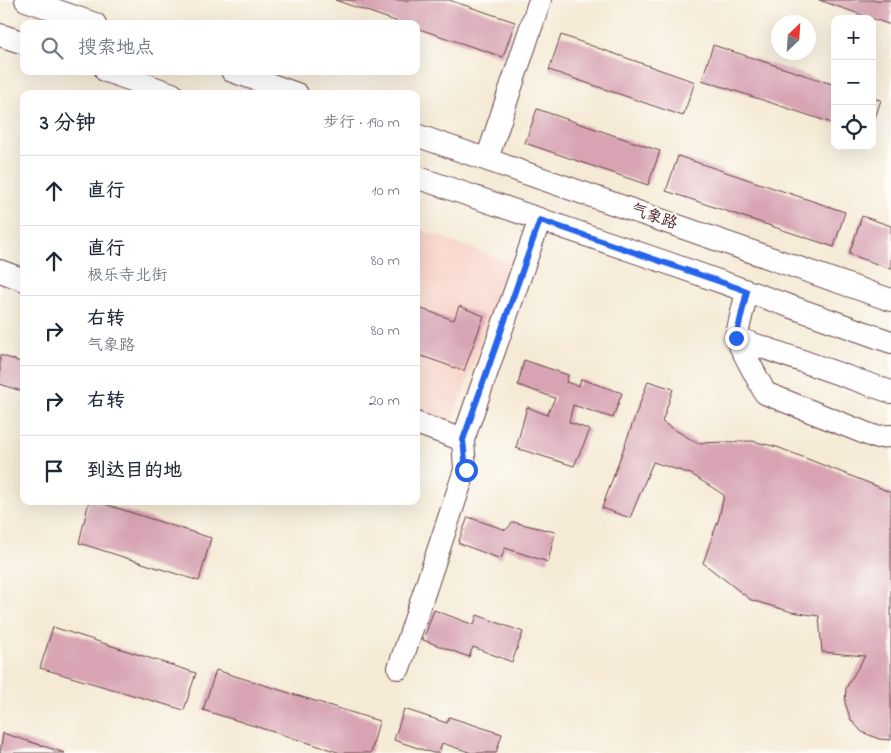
<!DOCTYPE html>
<html lang="zh">
<meta charset="utf-8">
<style>
body{margin:0;font-family:"Indie Flower","LXGW WenKai TC",sans-serif;background:#f2f2f3;color:#1f2937}
.controls{position:absolute;right:15px;top:15px;display:grid;overflow:hidden;border-radius:10px;box-shadow:0 5px 20px #0002}
.controls button{width:45px;height:45px;display:grid;place-items:center;padding:0;border:0;border-bottom:1px solid #e0e1e3;background:#fff;color:#1f2937;font:25px sans-serif}
.compass{position:absolute;left:771px;top:15px;width:45px;height:45px;border-radius:50%;background:#fff;box-shadow:0 5px 20px #0002;rotate:25deg}
.stop{position:absolute;width:15px;height:15px;margin:-11px;border:4px solid #2563eb;border-radius:50%;background:#fff}
.stop.end{background:#2563eb;border-color:#fff;box-shadow:0 1px 5px #0008}
.list{margin:0;padding:0;list-style:none}
h2{display:flex;justify-content:space-between;align-items:center;height:65px;margin:0;padding:0 20px;font-size:21px}
h2 small{font-size:16px;font-weight:400;color:#747a83}
.list li{display:grid;grid-template-columns:32px 1fr auto;gap:15px;align-items:center;box-sizing:border-box;height:70px;padding:0 20px;border-top:1px solid #e0e1e3}
.list b{display:block;font-size:19px;white-space:nowrap}
.list p{margin:0;font-size:16px;white-space:nowrap;color:#747a83}
.list em{font-size:16px;font-style:normal;color:#747a83}
.icon{flex:none;width:28px;height:28px;fill:none;stroke:currentColor;stroke-width:2;stroke-linecap:round;stroke-linejoin:round}
.map{position:relative;flex:none;width:891px;height:753px;overflow:hidden}
.search{position:absolute;background:#fff;box-shadow:0 5px 20px #0002;left:20px;top:20px;width:400px;height:55px;display:flex;align-items:center;gap:12px;box-sizing:border-box;padding:0 18px;border-radius:10px;color:#747a83;font-size:19px}
.panel{position:absolute;background:#fff;box-shadow:0 5px 20px #0002;left:20px;top:90px;width:400px;height:415px;border-radius:10px}
.map>svg:first-child{display:block}
</style>
<div class="map">
<svg width="891" height="753" viewBox="0 0 891 753">
<rect width="100%" height="100%" fill="#fdfcf7"/>
<filter id="ink" filterUnits="userSpaceOnUse"><feTurbulence type="fractalNoise" baseFrequency=".02" numOctaves="2"/><feDisplacementMap in="SourceGraphic" scale="10" xChannelSelector="R" yChannelSelector="G"/><feConvolveMatrix kernelMatrix="1 2 1 2 8 2 1 2 1" color-interpolation-filters="sRGB"/></filter>
<filter id="wash" filterUnits="userSpaceOnUse"><feTurbulence type="fractalNoise" baseFrequency=".0096" numOctaves="4" result="noise"/><feDisplacementMap in="SourceGraphic" scale="20" xChannelSelector="R" yChannelSelector="G"/><feGaussianBlur stdDeviation="1.12" result="paint"/><feColorMatrix in="noise" values="0 0 0 0 0 0 0 0 0 0 0 0 0 0 0 0 0 1.4 0 .05"/><feComposite in="paint" operator="in"/></filter>
<g filter="url(#wash)">
<rect width="100%" height="100%" fill="#f5ead5"/>
<path fill="#f7d1c7" d="M 416,228 L 510,263 L 451,425 L 416,412 Z"/>
<g id="blocks">
<path fill="#d8a4b4" d="M 335,0 L 449,0 L 515,22 L 503,57 L 416,28 L 416,24 L 404,24 Z
M 819,0 L 891,0 L 891,25 Z
M 561,35 L 695,82 L 683,116 L 549,70 Z
M 713,45 L 835,85 L 835,124 L 702,80 Z
M 872,98 L 881,100 L 873,124 L 872,124 Z
M 537,109 L 660,151 L 648,185 L 525,143 Z
M 678,156 L 845,212 L 834,247 L 666,191 Z
M 862,216 L 891,226 L 891,269 L 849,254 Z
M 459,306 L 484,316 L 464,371 L 416,354 L 416,307 L 454,320 Z
M 0,355 L 24,363 L 24,392 L 0,384 Z
M 524,360 L 568,375 L 566,382 L 579,386 L 581,379 L 622,393 L 613,418 L 573,405 L 569,422 L 590,430 L 574,466 L 516,448 L 527,407 L 547,415 L 555,398 L 518,385 Z
M 648,381 L 673,389 L 662,422 L 697,443 L 752,441 L 777,447 L 874,485 L 891,493 L 891,740 L 879,739 L 862,732 L 851,720 L 845,703 L 846,688 L 865,656 L 822,652 L 819,616 L 792,612 L 751,600 L 703,563 L 719,518 L 724,495 L 691,474 L 653,462 L 630,518 L 602,508 Z
M 89,501 L 95,501 L 211,538 L 199,581 L 79,543 Z
M 468,517 L 506,530 L 513,522 L 555,532 L 548,562 L 505,548 L 501,559 L 458,543 Z
M 434,610 L 474,625 L 477,615 L 523,632 L 512,662 L 473,647 L 469,657 L 423,640 Z
M 53,627 L 196,673 L 184,710 L 40,668 Z
M 216,670 L 379,721 L 371,753 L 341,753 L 203,710 Z
M 404,709 L 447,723 L 449,717 L 502,734 L 496,753 L 472,753 L 442,743 L 439,753 L 433,753 L 394,740 Z
M 3,733 L 65,753 L 0,753 Z"/>
</g>
</g>
<g filter="url(#ink)">
<use href="#blocks" fill-opacity="0" stroke="#643d44" stroke-width="1"/>
<g fill="none" stroke-linecap="round" stroke-linejoin="round">
<g stroke="#643d44" stroke-width="24">
<path id="minor" d="M 26,0 L 95,24
M 0,35 L 24,43
M 106,71 L 172,94
M 232,71 L 297,94
M 416,135 L 891,300
M 487,159 L 540,0
M 416,177 L 662,261 L 891,342
M 0,271 L 24,280
M 747,291 L 736,338 L 891,392
M 736,338 L 765,393 L 875,437 L 891,436
M 416,423 L 463,440 L 540,219
M 399,668 L 465,470 L 463,440"/>
</g>
<use href="#minor" stroke="#fff" stroke-width="22"/>
</g>
</g>
<g fill="none" stroke-linecap="round" stroke-linejoin="round" filter="url(#ink)">
<path stroke="#2563eb" stroke-width="6" d="M 466,470 L 463,440 L 540,220 L 747,291 L 736,338"/>
</g>
<g text-anchor="middle" dominant-baseline="central" stroke-width="4" stroke-linejoin="round" paint-order="stroke">
<g font-size="16" fill="#4a1f2b" stroke="#fdfcf7">
<text transform="translate(654 217) rotate(19)">气象路</text>
</g>
</g>
</svg>
<div class="controls">
<button>+</button>
<button>−</button>
<button><svg class="icon" aria-label="locate" viewBox="0 0 24 24"><circle cx="12" cy="12" r="6"/><path d="M12 2v4M12 18v4M2 12h4M18 12h4"/></svg></button>
</div>
<svg class="compass" viewBox="-18 -18 36 36"><path d="M0-13l5 13h-10z" fill="#e53935"/><path d="M0 13l5-13h-10z" fill="#747a83"/></svg>
<div class="stop" style="left:466px;top:470px"></div>
<div class="stop end" style="left:736px;top:338px"></div>
<div class="search"><svg class="icon" aria-label="search" viewBox="0 0 24 24"><circle cx="10" cy="10" r="6"/><path d="M15 15l6 6"/></svg>搜索地点</div>
<section class="panel">
<h2>3 分钟<small>步行 · 190 m</small></h2>
<ul class="list">
<li><svg class="icon" aria-label="ahead" viewBox="0 0 24 24"><path d="M12 20V5M6 11l6-6 6 6"/></svg><div><b>直行</b></div><em>10 m</em></li>
<li><svg class="icon" aria-label="ahead" viewBox="0 0 24 24"><path d="M12 20V5M6 11l6-6 6 6"/></svg><div><b>直行</b><p>极乐寺北街</p></div><em>80 m</em></li>
<li><svg class="icon" aria-label="right" viewBox="0 0 24 24"><path d="M7 20v-9h11M14 6l5 5-5 5"/></svg><div><b>右转</b><p>气象路</p></div><em>80 m</em></li>
<li><svg class="icon" aria-label="right" viewBox="0 0 24 24"><path d="M7 20v-9h11M14 6l5 5-5 5"/></svg><div><b>右转</b></div><em>20 m</em></li>
<li><svg class="icon" aria-label="arrive" viewBox="0 0 24 24"><path d="M6 21V4h12l-3 4 3 4H6"/></svg><div><b>到达目的地</b></div></li>
</ul>
</section>
</div>
